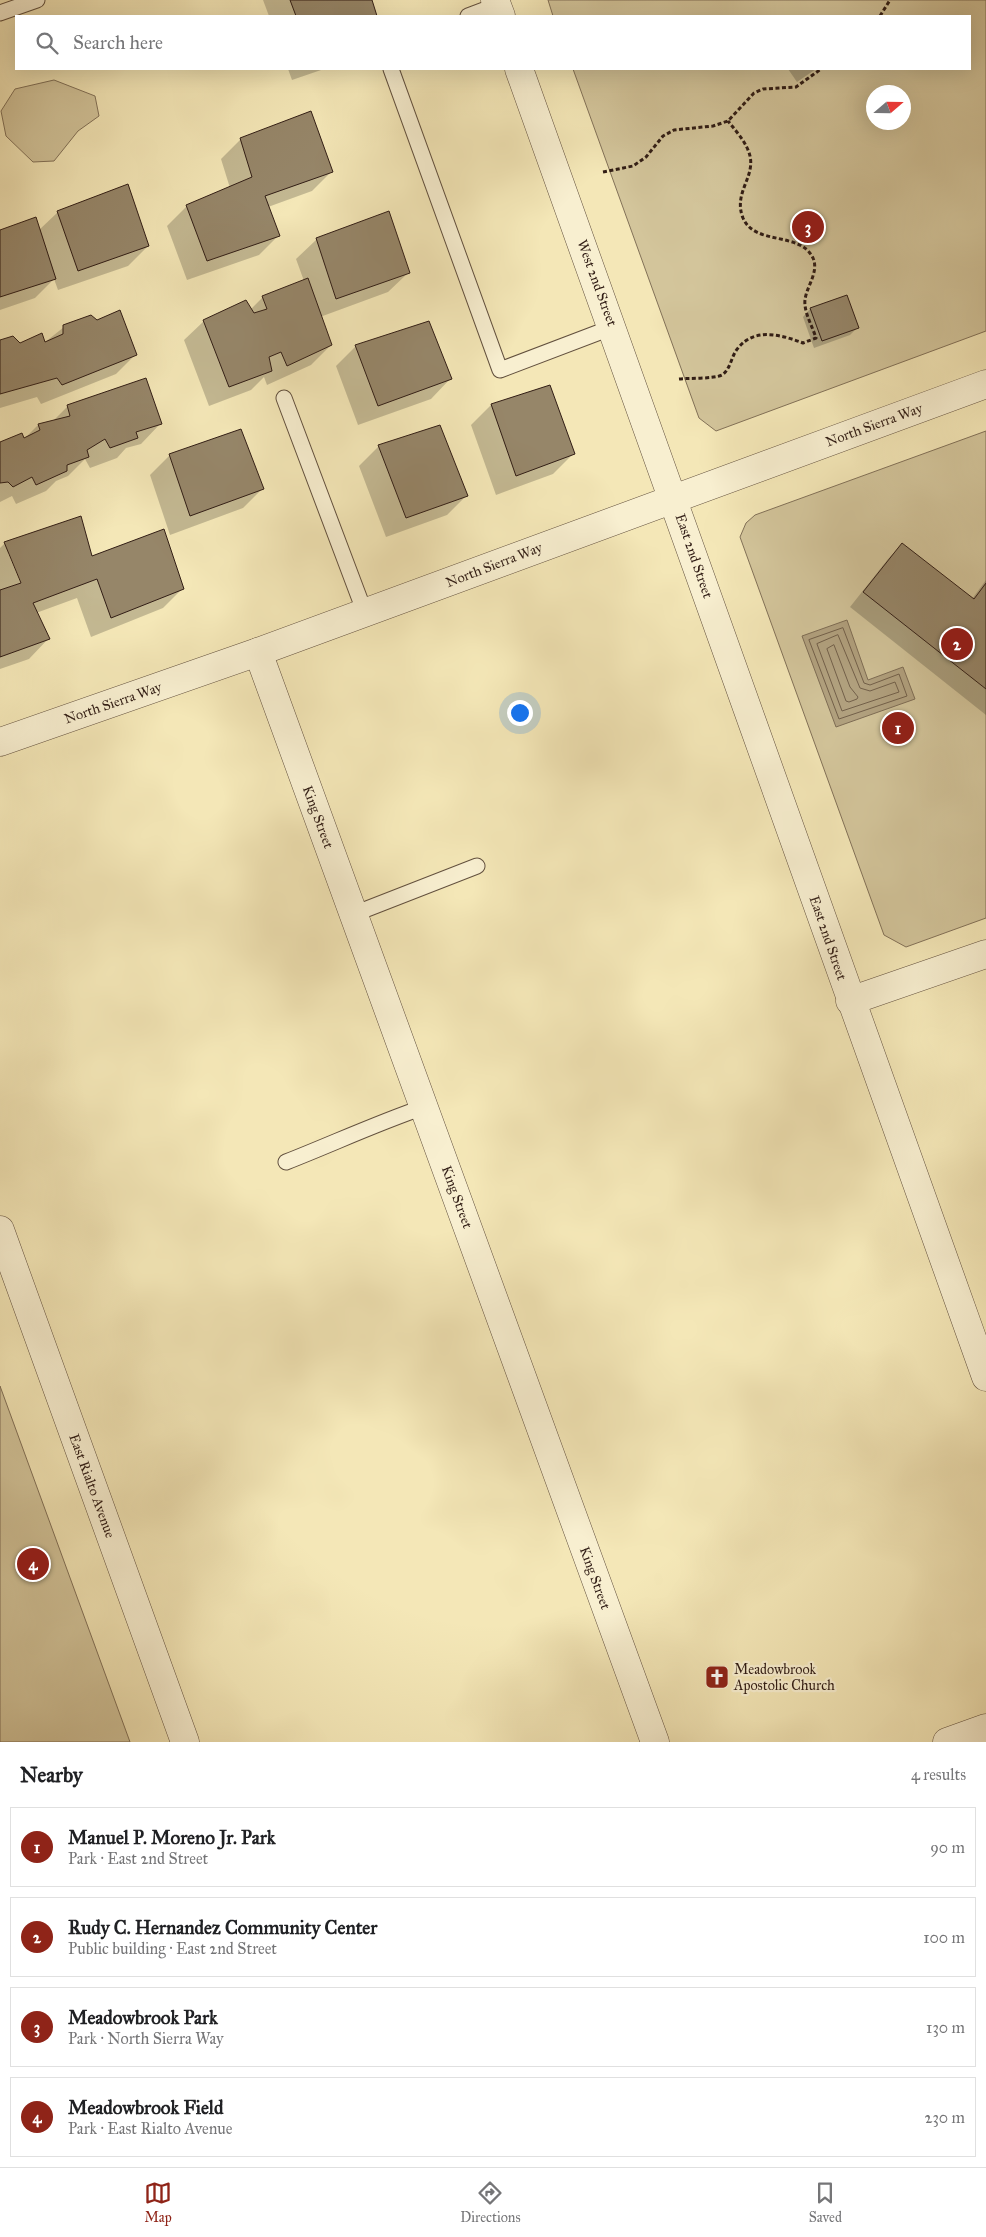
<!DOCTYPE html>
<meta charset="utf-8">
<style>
body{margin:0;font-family:"IM FELL Great Primer",serif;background:#f6f6f6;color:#202124}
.compass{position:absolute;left:866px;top:85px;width:45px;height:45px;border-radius:50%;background:#fff;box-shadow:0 5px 20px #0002;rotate:70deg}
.you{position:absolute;left:519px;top:712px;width:18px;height:18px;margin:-12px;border:4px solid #fff;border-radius:50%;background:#1a73e8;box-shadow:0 0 0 8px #1a73e833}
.badge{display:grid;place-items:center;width:32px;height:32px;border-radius:50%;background:#8f2418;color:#fff;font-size:16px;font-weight:700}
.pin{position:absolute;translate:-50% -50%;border:2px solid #fff;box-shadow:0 1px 5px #0006}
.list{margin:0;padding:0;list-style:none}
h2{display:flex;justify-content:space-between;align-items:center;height:65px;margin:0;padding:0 20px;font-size:21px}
h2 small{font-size:16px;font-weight:400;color:#757577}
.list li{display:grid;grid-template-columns:32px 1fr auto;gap:15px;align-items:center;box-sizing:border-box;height:80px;margin:0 10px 10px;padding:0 10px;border:1px solid #e0e0e0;border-radius:0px}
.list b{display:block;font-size:19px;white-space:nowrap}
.list p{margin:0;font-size:16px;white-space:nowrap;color:#757577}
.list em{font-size:16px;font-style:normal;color:#757577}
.icon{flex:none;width:28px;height:28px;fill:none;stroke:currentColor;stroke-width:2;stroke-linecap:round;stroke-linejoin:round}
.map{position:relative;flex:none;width:986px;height:1742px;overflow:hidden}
.search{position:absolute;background:#fff;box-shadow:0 5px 20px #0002;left:15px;right:15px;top:15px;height:55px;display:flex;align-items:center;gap:12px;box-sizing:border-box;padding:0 18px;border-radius:0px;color:#757577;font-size:19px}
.sheet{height:425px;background:#fff}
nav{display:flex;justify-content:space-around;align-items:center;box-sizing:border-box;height:70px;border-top:1px solid #e0e0e0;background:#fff;font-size:14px;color:#757577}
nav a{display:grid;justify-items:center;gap:2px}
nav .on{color:#8f2418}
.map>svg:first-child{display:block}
</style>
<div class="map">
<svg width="986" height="1742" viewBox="0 0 986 1742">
<rect width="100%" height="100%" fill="#f4e7b7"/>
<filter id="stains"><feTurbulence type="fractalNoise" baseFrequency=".004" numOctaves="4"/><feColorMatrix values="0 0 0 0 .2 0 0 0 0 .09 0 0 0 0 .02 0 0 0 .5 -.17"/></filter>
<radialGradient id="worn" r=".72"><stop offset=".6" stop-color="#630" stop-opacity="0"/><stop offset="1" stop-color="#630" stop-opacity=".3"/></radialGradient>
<path fill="#d3c59b" stroke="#827158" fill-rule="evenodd" d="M 548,0 L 986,0 L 986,331 L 716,431 L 699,418 L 573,69 L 970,69 L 970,16 L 553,16 ZM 874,92 L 904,92 L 904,122 L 874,122 Z
M 54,80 L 95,96 L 99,116 L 78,131 L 54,161 L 33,162 L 6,136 L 1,111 L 15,89 Z
M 986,431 L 986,918 L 906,947 L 884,935 L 740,537 L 746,523 L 755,515 Z
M 0,1386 L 130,1742 L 0,1742 Z"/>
<path fill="#b2a280" stroke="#7e6d55" d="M 847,620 L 868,680 L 903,667 L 915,699 L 836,727 L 802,636 Z"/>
<path fill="#0003" fill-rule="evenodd" d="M 263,0 L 370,0 L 376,16 L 269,16 Z
M 288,69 L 324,69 L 292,80 Z
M 788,69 L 816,69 L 797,82 Z
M 241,139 L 332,171 L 312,191 L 268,207 L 279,235 L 259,255 L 187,280 L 167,226 L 187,206 L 230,188 L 221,159 Z
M 58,212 L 148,246 L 128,266 L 58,290 L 54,279 L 35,298 L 0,310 L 0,231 L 39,230 Z
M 388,212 L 408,273 L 388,292 L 320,317 L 331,345 L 311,365 L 267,385 L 264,377 L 251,390 L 209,406 L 184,340 L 204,321 L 250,310 L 263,297 L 304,281 L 296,259 L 316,240 Z
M 846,296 L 858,327 L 850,335 L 814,348 L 803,317 L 810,309 Z
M 97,321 L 136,354 L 116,374 L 41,404 L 37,397 L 0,408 L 0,342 L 20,344 L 44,343 L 64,327 Z
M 356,346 L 450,379 L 431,399 L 358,425 L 336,366 Z
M 549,386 L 573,454 L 553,474 L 496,495 L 471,425 L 491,405 Z
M 68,406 L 160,424 L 141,444 L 126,448 L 117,458 L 90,468 L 85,459 L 68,476 L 56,481 L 46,491 L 16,504 L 12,496 L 0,502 L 0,443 L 23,440 L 38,425 L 52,422 Z
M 379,446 L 467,495 L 447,515 L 386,537 L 359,466 Z
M 170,455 L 263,488 L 243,508 L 170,535 L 150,475 Z
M 5,543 L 91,558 L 183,588 L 163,608 L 91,637 L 77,598 L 36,613 L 48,639 L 29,659 L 0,669 L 0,548 ZM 8,553 L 10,553 L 25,588 L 23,589 Z
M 902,544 L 972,599 L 986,580 L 986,715 L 850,607 L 888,559 Z"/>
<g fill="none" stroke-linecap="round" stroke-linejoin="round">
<path stroke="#72604a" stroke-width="1" d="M 843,628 L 864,683 L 870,685 L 899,674 L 907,696 L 839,719 L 809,640 Z
M 838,635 L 860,688 L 870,691 L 895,682 L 899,692 L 842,711 L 817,644 Z
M 834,645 L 850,687 L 858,697 L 857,699 L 849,702 L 846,701 L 827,649 Z"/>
</g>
<path fill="#968669" stroke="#311d15" d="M 290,0 L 372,0 L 377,16 L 296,16 Z
M 311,111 L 333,172 L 265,196 L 280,236 L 207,261 L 186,205 L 252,177 L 240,138 Z
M 128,184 L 149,246 L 78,271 L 57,211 Z
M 389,211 L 410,273 L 336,299 L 316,238 Z
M 36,217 L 56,279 L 0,297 L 0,230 Z
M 308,278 L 332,345 L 287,366 L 281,352 L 269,357 L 272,371 L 229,387 L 203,320 L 246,300 L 254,313 L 267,309 L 262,296 Z
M 847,295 L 859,328 L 822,341 L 810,308 Z
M 120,310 L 137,355 L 62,385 L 57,378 L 0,394 L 0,340 L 13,336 L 20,343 L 42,333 L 45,342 L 63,334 L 63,325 L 91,315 L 97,320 Z
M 429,321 L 452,379 L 378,406 L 355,345 Z
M 146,378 L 162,424 L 136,432 L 138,438 L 110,448 L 105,439 L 87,450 L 89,457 L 67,465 L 67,471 L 36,485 L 32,477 L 13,487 L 8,482 L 0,483 L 0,442 L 22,433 L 24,438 L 40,430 L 38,424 L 70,416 L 67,405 Z
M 550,385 L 575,454 L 516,476 L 491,404 Z
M 440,425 L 468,496 L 406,518 L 378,445 Z
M 241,429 L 264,489 L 190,516 L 169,454 Z
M 81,516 L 92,556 L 164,529 L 184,589 L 111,618 L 97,579 L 33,603 L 50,639 L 0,657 L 0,590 L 21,583 L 4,542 Z
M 902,543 L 974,599 L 986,583 L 986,689 L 863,592 Z"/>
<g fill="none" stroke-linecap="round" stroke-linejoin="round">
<g stroke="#62503e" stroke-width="17">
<path id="service" d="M 0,13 L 37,0
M 468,16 L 497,5
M 391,69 L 500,370 L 613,327
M 284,398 L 365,613
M 354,914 L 477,866
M 286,1162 C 332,1144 377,1123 424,1107"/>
</g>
<g stroke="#62503e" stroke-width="29">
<path id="minor" d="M 258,652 L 655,1742
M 850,1001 L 986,954
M 947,1742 L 986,1728"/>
</g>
<g stroke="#62503e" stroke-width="29">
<path id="tertiary" d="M 495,0 L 501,16
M 519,69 C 677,504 828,942 986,1377
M 0,742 L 258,652 L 986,384
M 0,1230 L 185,1742"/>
</g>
<path stroke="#311d15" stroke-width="3" stroke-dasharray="4 2.5" stroke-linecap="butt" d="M 880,16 L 890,0
M 603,172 L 633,166 L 646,157 L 663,136 L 674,130 L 713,126 L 728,121 L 754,93 L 763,89 L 796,87 L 821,69
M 679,379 C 688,378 714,379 722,375 C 731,369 731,356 738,348 C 755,327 782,335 803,343 L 816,338 C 813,328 806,316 805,305 C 803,290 820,274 813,258 C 800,231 755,246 743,218 C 733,193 755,178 750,156 C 747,143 736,131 728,121"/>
<use href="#service" stroke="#f8efd0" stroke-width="15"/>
<use href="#minor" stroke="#f8efd0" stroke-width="28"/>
<use href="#tertiary" stroke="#f8efd0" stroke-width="28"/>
</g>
<defs>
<g id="church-square" transform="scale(1.25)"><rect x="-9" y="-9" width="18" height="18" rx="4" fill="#8f2418" stroke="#f8efd0"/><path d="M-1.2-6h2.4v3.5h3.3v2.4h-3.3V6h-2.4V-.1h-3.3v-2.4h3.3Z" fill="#fff"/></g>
</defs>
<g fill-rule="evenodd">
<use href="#church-square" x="717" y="1677"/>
</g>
<g text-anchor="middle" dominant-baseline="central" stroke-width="4.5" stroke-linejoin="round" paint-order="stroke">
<g font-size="14" fill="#311d15" stroke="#f8efd0">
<text transform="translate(597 283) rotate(70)">West 2nd Street</text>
<text transform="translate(874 425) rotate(-20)">North Sierra Way</text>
<text transform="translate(694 556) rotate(71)">East 2nd Street</text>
<text transform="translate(494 565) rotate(-21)">North Sierra Way</text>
<text transform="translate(113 703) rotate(-19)">North Sierra Way</text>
<text transform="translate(318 817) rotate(70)">King Street</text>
<text transform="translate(828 938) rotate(71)">East 2nd Street</text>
<text transform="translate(457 1197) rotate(70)">King Street</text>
<text transform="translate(92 1486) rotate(70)">East Rialto Avenue</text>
<text transform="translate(595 1578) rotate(70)">King Street</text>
</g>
<g font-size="14" fill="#311d15" stroke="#f8efd0" text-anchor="start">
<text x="734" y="1669">Meadowbrook<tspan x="734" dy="16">Apostolic Church</tspan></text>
</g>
</g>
<rect width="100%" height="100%" filter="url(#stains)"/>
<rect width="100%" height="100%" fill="url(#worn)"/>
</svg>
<svg class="compass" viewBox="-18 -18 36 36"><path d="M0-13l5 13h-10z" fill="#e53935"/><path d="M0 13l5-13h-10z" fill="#757577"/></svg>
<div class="you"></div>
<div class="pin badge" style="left:898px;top:728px">1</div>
<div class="pin badge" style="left:957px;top:644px">2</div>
<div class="pin badge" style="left:808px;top:227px">3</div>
<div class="pin badge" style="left:33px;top:1564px">4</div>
<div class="search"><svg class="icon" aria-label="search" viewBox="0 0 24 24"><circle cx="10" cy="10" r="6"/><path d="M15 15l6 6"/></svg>Search here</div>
</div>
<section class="sheet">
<h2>Nearby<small>4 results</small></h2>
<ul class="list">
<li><span class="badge">1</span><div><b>Manuel P. Moreno Jr. Park</b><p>Park · East 2nd Street</p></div><em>90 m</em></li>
<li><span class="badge">2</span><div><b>Rudy C. Hernandez Community Center</b><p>Public building · East 2nd Street</p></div><em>100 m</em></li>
<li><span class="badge">3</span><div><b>Meadowbrook Park</b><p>Park · North Sierra Way</p></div><em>130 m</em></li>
<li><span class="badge">4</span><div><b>Meadowbrook Field</b><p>Park · East Rialto Avenue</p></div><em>230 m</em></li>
</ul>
</section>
<nav>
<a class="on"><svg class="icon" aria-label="map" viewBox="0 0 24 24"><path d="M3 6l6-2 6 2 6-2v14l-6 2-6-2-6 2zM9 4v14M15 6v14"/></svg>Map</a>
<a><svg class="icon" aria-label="directions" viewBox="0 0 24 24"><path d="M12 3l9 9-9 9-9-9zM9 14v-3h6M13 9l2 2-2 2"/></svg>Directions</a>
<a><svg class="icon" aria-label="saved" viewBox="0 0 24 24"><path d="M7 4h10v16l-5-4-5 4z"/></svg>Saved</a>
</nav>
